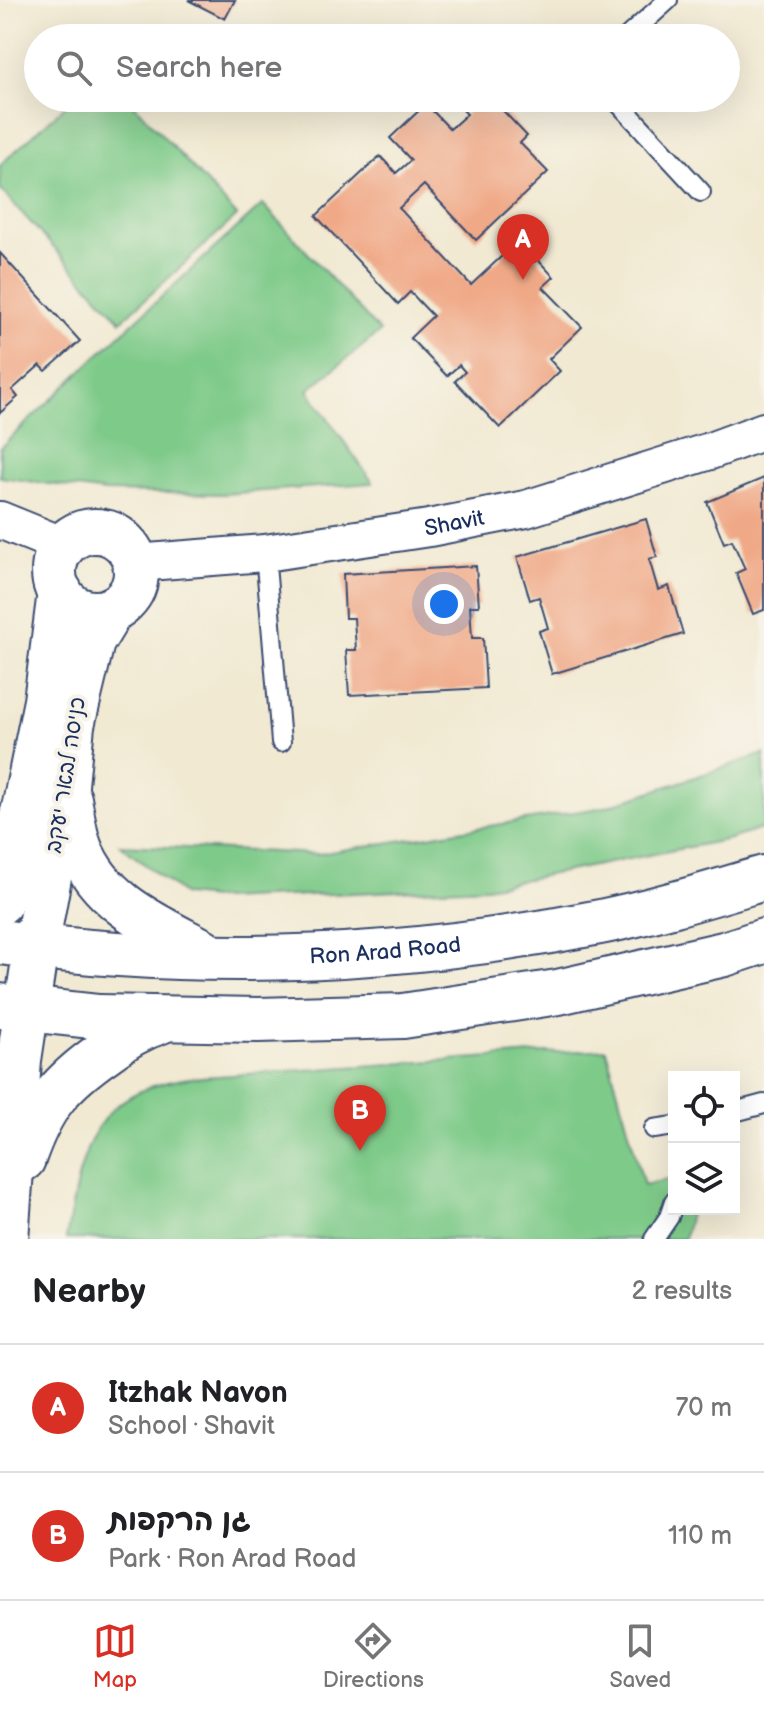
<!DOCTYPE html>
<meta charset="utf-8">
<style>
body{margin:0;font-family:"Balsamiq Sans","Playpen Sans Hebrew",sans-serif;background:#f6f6f6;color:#202124}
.controls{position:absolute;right:24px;bottom:24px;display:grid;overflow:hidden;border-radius:0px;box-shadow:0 8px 32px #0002}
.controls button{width:72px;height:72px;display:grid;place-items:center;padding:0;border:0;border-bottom:2px solid #e0e0e0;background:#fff;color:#202124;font:40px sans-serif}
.you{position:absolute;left:444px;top:604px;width:28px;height:28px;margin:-20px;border:6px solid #fff;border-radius:50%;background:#1a73e8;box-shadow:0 0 0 12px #1a73e833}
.badge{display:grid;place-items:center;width:52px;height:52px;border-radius:50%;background:#d93025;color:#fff;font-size:26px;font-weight:700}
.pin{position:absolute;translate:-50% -66px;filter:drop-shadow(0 2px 4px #0008)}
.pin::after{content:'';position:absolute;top:42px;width:28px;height:24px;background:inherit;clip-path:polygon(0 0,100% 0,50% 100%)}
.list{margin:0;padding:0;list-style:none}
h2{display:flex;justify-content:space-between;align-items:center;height:104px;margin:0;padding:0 32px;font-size:34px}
h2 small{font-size:26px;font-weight:400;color:#757577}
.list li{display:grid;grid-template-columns:52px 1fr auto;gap:24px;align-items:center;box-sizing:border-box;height:128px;padding:0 32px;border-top:2px solid #e0e0e0}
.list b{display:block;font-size:30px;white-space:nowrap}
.list p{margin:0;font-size:26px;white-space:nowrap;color:#757577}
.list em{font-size:26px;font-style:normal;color:#757577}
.icon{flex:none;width:44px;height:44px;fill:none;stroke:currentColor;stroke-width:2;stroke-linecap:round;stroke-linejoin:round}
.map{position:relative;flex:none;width:764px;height:1239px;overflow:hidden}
.search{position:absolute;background:#fff;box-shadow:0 8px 32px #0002;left:24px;right:24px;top:24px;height:88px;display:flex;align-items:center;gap:20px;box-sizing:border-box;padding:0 28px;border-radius:44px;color:#757577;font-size:30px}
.sheet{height:360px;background:#fff}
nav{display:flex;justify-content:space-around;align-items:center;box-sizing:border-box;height:112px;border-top:2px solid #e0e0e0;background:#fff;font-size:22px;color:#757577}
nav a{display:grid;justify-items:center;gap:4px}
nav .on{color:#d93025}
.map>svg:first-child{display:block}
</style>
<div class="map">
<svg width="764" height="1239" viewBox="0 0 764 1239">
<rect width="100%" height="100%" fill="#f7f3e8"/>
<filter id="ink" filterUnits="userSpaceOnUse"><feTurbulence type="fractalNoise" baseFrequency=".0125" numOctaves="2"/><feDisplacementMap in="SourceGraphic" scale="16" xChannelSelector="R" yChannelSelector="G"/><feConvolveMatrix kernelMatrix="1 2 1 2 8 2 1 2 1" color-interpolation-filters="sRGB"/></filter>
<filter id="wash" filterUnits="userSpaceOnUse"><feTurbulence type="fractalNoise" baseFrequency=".006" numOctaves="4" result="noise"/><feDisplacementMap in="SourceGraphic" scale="32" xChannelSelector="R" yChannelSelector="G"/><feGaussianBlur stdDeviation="1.8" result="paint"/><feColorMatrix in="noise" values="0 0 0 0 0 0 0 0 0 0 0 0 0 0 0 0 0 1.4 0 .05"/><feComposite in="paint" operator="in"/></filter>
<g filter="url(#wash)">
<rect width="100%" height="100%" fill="#f1e9d2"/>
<path fill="#7eca89" stroke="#4c7c74" stroke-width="2" d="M 74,98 L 128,98 L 237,216 L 121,321 L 0,189 L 0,165 Z
M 263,204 L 380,332 L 308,390 L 373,483 L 223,494 L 105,492 L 0,477 L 0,448 L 109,345 Z
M 764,754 L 764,828 L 730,839 L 487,887 L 223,899 L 184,895 L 120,845 L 318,854 L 605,807 Z
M 606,1049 L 644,1185 L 674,1178 L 674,1209 L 691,1209 L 684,1239 L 66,1239 C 82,1153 88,1091 190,1078 Z"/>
<g id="blocks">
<path fill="#f0a987" d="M 188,0 L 235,0 L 225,19 Z
M 468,98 L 491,98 L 527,136 L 520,143 L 548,172 L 476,240 L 424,185 L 399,208 L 471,285 L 519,240 L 554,277 L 543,287 L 582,327 L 549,359 L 560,371 L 500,428 L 455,381 L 465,372 L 459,365 L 447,376 L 410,338 L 433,316 L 410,292 L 398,304 L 316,216 L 380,156 L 396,173 L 411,160 L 390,138 L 426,104 L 450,129 L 467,114 L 459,106 Z
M 0,253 L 80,341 L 46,371 L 40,365 L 12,390 L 18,397 L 0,413 Z
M 764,478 L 764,610 L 753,614 L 736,573 L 745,569 L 732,540 L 724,543 L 707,502 Z
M 646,519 L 657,557 L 649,559 L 658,590 L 669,586 L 683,634 L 552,674 L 539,631 L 548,628 L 539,597 L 530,600 L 517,557 Z
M 476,566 L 479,606 L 470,606 L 472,638 L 483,638 L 486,688 L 349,695 L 346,650 L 356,650 L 354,618 L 345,618 L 343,574 Z"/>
</g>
</g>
<g filter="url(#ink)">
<use href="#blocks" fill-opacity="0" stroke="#3b4b6f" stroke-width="2"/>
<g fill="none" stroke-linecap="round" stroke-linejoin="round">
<g stroke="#3b4b6f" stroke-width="22">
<path id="lane" d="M 626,38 L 668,0
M 614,98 L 701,192
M 265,553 L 281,742
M 734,1112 L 764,1104
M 654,1129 L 674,1126
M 654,1239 L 669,1217 L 674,1202"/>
</g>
<g stroke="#3b4b6f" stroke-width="40">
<g id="street">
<path d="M 0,520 L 64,546"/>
<path id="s1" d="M 135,563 L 265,553 L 429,528 L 526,509 L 710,451 L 764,431"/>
</g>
</g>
<g stroke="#3b4b6f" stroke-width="48">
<g id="secondary">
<circle cx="95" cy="572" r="41"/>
<path d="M 69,799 C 72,815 74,834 80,849 C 100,902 156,926 203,951"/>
<path d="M 0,902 L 25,804 L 46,701 L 60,592"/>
<path id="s2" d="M 0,942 C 199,969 402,961 600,922 C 655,911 710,894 764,878"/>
<path d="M 0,1006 L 99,1017 L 258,1020 L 403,1016 L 558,992 L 724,954 L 764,941"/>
<path d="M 23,1159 C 41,1106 60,1083 106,1051 C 124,1038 139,1028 161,1021"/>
<path d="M 6,1239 L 19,1060 L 36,947 L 66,785 L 72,725 L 92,642 L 112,609"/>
</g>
</g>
<use href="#lane" stroke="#fff" stroke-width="18"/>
<use href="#street" stroke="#fff" stroke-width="36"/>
<use href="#secondary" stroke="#fff" stroke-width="44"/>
</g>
</g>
<g text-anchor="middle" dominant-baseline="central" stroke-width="8" stroke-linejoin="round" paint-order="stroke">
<g font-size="22" fill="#1b2f5e" stroke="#f7f3e8">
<text stroke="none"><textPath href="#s1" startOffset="322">Shavit</textPath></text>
<text transform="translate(66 775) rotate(-81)">כניסה לבאר יעקב</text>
<text stroke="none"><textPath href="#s2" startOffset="386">Ron Arad Road</textPath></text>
</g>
</g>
</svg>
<div class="controls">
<button><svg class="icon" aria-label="locate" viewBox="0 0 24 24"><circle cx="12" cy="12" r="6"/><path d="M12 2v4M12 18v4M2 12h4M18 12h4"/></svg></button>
<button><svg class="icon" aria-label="layers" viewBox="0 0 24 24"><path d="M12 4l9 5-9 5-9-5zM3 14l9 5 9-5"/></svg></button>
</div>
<div class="you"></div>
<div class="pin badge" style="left:523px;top:280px">A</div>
<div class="pin badge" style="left:360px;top:1151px">B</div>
<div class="search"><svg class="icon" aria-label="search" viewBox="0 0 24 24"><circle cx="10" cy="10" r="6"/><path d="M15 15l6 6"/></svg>Search here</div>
</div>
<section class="sheet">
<h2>Nearby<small>2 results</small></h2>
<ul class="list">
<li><span class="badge">A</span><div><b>Itzhak Navon</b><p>School · Shavit</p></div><em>70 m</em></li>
<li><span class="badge">B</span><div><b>גן הרקפות</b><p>Park · Ron Arad Road</p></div><em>110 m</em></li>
</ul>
</section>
<nav>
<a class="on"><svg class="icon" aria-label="map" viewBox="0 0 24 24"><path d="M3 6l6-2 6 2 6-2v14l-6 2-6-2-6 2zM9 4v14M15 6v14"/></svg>Map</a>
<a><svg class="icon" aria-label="directions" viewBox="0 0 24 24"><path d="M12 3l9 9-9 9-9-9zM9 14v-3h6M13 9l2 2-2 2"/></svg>Directions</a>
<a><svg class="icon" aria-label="saved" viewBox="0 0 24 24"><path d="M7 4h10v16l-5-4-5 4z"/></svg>Saved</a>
</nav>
